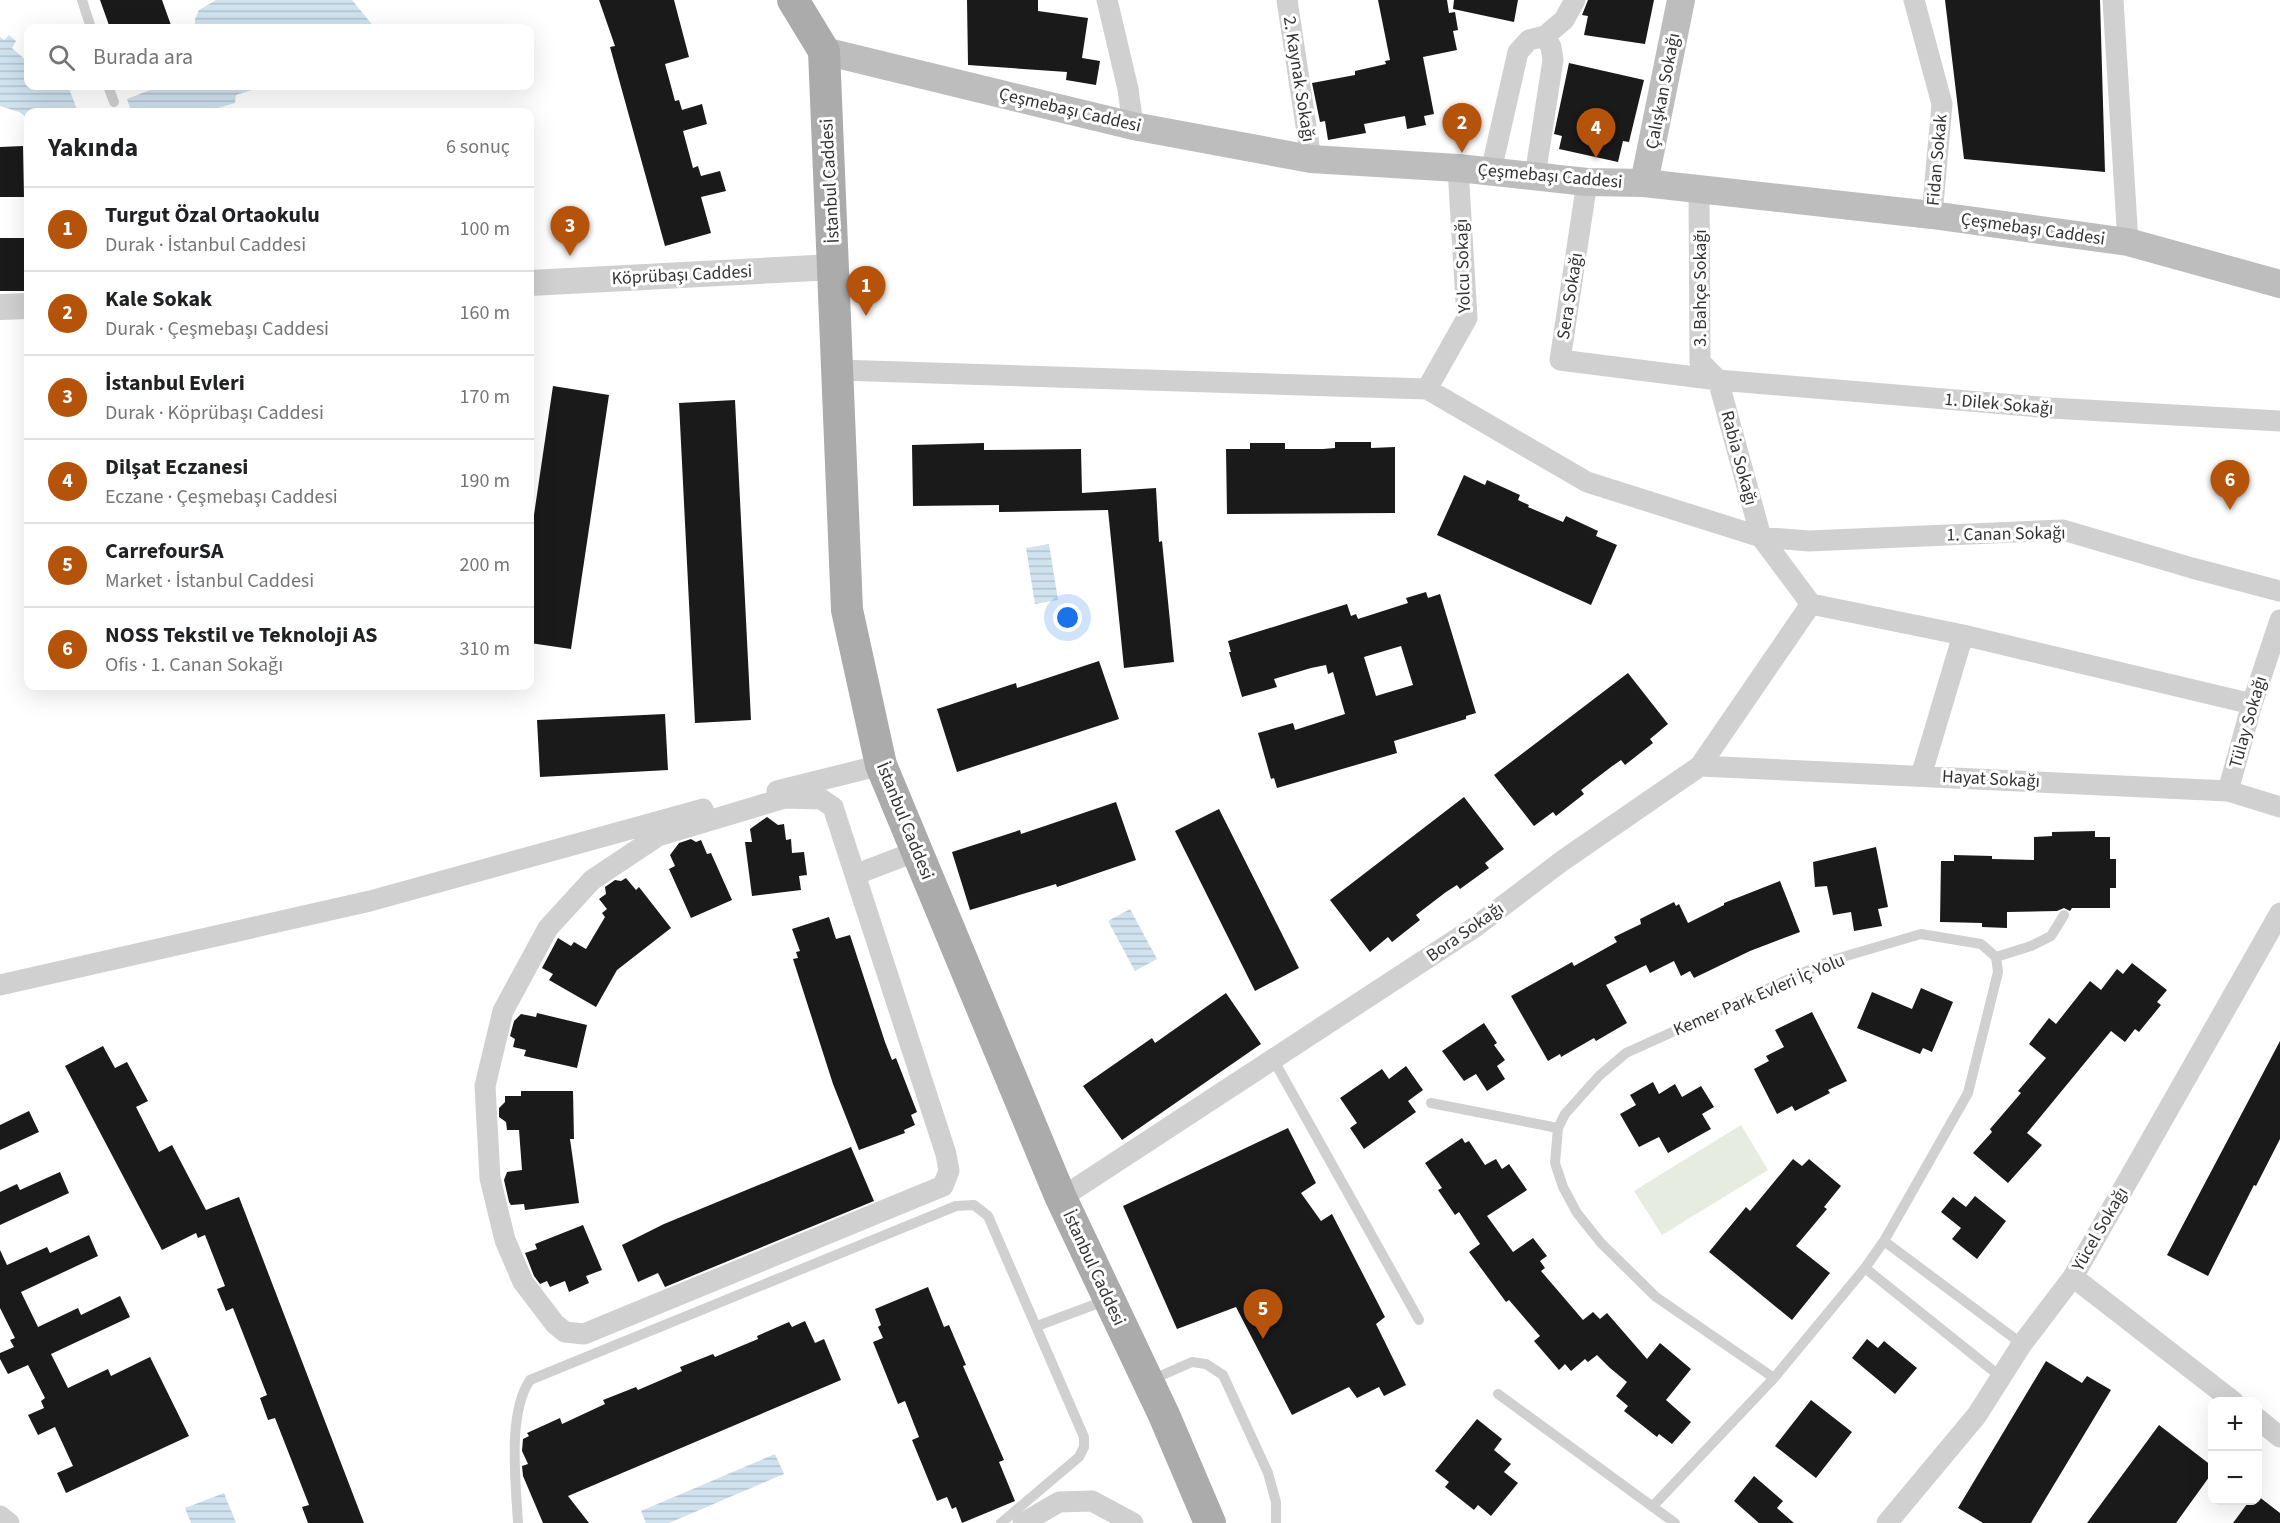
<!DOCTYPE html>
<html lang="tr">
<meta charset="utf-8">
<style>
body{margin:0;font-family:"Source Sans 3",sans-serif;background:#f2f2f2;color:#202124}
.controls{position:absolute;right:18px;bottom:18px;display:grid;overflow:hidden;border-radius:12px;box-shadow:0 6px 24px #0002}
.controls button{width:54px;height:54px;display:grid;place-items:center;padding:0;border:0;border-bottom:2px solid #e0e0e0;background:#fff;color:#202124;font:30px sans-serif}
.you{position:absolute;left:1068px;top:618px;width:21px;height:21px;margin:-15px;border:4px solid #fff;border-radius:50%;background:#1a73e8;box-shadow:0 0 0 9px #1a73e833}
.badge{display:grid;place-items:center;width:39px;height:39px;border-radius:50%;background:#b45309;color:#fff;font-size:20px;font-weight:700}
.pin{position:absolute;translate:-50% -50px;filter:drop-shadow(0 2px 3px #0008)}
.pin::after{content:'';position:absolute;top:32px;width:21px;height:18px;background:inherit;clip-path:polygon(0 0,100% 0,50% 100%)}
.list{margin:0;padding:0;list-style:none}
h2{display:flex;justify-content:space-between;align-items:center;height:78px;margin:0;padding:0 24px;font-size:26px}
h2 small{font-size:20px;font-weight:400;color:#757577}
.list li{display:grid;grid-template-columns:39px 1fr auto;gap:18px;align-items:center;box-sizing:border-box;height:84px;padding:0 24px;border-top:2px solid #e0e0e0}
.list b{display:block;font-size:22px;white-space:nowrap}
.list p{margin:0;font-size:20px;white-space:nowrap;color:#757577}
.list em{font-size:20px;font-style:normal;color:#757577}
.icon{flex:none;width:33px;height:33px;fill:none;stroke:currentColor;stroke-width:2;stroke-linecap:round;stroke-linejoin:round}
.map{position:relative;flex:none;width:2280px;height:1523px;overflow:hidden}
.search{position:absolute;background:#fff;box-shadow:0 6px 24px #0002;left:24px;top:24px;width:510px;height:66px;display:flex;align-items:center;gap:15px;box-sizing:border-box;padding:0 21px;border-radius:12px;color:#757577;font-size:22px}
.panel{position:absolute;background:#fff;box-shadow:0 6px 24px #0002;left:24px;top:108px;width:510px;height:582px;border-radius:12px}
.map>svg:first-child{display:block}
</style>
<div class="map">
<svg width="2280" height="1523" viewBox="0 0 2280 1523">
<defs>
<pattern id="water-rules" width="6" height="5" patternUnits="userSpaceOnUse" patternTransform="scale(1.5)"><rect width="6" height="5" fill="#cfe2ee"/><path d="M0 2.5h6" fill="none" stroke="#b2c2cd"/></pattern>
</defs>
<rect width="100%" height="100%" fill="#fff"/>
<path fill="#e6ecdf" d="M 1741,1125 L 1768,1170 L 1662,1235 L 1634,1191 Z"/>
<path fill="url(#water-rules)" d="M 216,0 L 352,0 L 375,28 L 195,28 L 195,19 L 199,10 Z
M 9,35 L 16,41 L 12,48 L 28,62 L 28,86 L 68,86 L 78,112 L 28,112 L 28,118 L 19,112 L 0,106 L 0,37 L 4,40 Z
M 160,86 L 264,86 L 236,95 L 235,103 L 204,112 L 114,112 L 130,108 L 127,99 Z
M 1049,544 L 1058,600 L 1035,604 L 1026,548 Z
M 1130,909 L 1157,959 L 1135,971 L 1108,921 Z
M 775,1454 L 784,1474 L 669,1523 L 646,1523 L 641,1511 Z
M 224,1493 L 236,1523 L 191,1523 L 185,1508 Z"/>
<path fill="#1a1a1a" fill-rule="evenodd" d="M 100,0 L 162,0 L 172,28 L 110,28 Z
M 599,0 L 674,0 L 689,57 L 665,64 L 675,101 L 679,100 L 682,110 L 702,104 L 707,124 L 683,131 L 693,168 L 698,166 L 701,176 L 720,171 L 726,191 L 701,197 L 711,233 L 665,246 L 610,47 L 615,46 Z
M 967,0 L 1038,0 L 1038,11 L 1088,18 L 1082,58 L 1100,61 L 1096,85 L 1066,80 L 1067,72 L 968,65 Z
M 1378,0 L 1447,0 L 1449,13 L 1455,12 L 1458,30 L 1453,31 L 1457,50 L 1423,57 L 1434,114 L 1424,116 L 1426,125 L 1407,129 L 1405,116 L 1364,124 L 1366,133 L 1328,140 L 1325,121 L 1320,122 L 1312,83 L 1355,75 L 1355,71 L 1386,64 L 1385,61 L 1390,60 Z
M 1454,0 L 1518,0 L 1514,22 L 1453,9 Z
M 1588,0 L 1654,0 L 1645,44 L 1584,35 L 1588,16 L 1582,15 Z
M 1945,0 L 2100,0 L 2105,172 L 1964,159 Z
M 1569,63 L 1644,80 L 1629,142 L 1623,141 L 1618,162 L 1559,149 L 1562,136 L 1554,134 Z
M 23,146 L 24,197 L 0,197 L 0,147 Z
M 0,238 L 28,238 L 28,291 L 0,291 Z
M 553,386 L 609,395 L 571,649 L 530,643 L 530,542 Z
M 735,400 L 751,720 L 695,723 L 679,403 Z
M 1335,442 L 1371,442 L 1371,448 L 1395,447 L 1395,513 L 1227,514 L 1226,449 L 1250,449 L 1250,443 L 1285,443 L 1285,449 L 1323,449 L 1335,448 Z
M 984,443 L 984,450 L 1081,449 L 1082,493 L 1156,488 L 1159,542 L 1162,541 L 1174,662 L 1124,668 L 1108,510 L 999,512 L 999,505 L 913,506 L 912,445 Z
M 1464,475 L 1485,485 L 1487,480 L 1520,495 L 1518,500 L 1529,505 L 1528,507 L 1563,522 L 1566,516 L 1598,531 L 1596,536 L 1617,545 L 1591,605 L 1437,535 Z
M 1426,592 L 1428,598 L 1440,594 L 1476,713 L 1466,716 L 1466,719 L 1394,741 L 1397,753 L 1277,788 L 1274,778 L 1271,779 L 1258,733 L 1293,723 L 1295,730 L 1345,714 L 1333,672 L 1328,674 L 1326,665 L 1311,668 L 1274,679 L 1277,687 L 1242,697 L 1229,652 L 1231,652 L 1228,641 L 1347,604 L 1351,616 L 1356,614 L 1358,619 L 1408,603 L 1406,598 ZM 1401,646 L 1413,685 L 1376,696 L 1364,657 Z
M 1099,661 L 1119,719 L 957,772 L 937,709 L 1016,683 L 1017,688 Z
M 1628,673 L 1668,724 L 1650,739 L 1653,743 L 1625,765 L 1621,760 L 1611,767 L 1581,790 L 1584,794 L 1556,816 L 1553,812 L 1534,826 L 1494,775 Z
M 665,714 L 668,770 L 540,777 L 537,720 Z
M 1464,797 L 1504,849 L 1485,863 L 1489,868 L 1460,889 L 1457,885 L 1446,892 L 1416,915 L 1420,920 L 1392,942 L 1388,937 L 1370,952 L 1330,900 Z
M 1116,802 L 1136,860 L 1057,887 L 1056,884 L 970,910 L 952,852 L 1020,830 L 1021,834 Z
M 1219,809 L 1299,968 L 1255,991 L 1175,831 Z
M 767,817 L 778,825 L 784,824 L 786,840 L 791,839 L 792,853 L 804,852 L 807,875 L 799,876 L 801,890 L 752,896 L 745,842 L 752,842 L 750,829 Z
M 2095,831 L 2095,837 L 2110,837 L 2110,859 L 2116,859 L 2116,888 L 2110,888 L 2110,908 L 2072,908 L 2070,911 L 2064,908 L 2057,911 L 2007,912 L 2007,928 L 1982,927 L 1982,923 L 1940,922 L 1941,861 L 1954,861 L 1954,855 L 1992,856 L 1992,859 L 2034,860 L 2034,837 L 2052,836 L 2052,832 Z
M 691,839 L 696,842 L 701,840 L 707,854 L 711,853 L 732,900 L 691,918 L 669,869 L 675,866 L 670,855 L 679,843 Z
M 1876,847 L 1888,907 L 1878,909 L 1882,926 L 1854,931 L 1851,912 L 1833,915 L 1827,886 L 1815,887 L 1813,862 Z
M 626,878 L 636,890 L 639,887 L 671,928 L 617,970 L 596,1007 L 549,980 L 553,974 L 542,968 L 558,938 L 571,946 L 574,942 L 586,949 L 605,917 L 602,913 L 607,909 L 599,899 L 606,894 L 605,887 L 615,880 L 621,881 Z
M 1780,881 L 1800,932 L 1750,951 L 1694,978 L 1690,971 L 1681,976 L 1674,961 L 1650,973 L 1646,965 L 1606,985 L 1627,1023 L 1596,1041 L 1594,1038 L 1561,1057 L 1560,1054 L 1548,1061 L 1511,996 L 1572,962 L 1574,966 L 1617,942 L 1614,937 L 1641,924 L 1640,919 L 1674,902 L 1676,906 L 1679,904 L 1688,923 L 1724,905 L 1724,903 Z
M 829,917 L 836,939 L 850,935 L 885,1042 L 892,1060 L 896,1058 L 917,1112 L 911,1115 L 915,1125 L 904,1130 L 905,1133 L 859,1150 L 833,1084 L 793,959 L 798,958 L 796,952 L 800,951 L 792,929 Z
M 2132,963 L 2167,990 L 2157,1002 L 2161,1005 L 2139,1032 L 2135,1029 L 2125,1042 L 2111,1031 L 2027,1133 L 2042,1145 L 2008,1183 L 1973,1153 L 1992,1132 L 1990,1129 L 2021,1093 L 2018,1091 L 2046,1058 L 2029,1044 L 2049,1018 L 2056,1024 L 2090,981 L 2101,990 L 2117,969 L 2123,974 Z
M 1921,988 L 1953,1002 L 1932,1052 L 1923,1048 L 1920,1054 L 1857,1028 L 1872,992 L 1912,1009 Z
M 1226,993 L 1261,1044 L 1122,1140 L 1083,1086 L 1152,1038 L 1155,1043 Z
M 1812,1012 L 1847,1081 L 1828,1090 L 1830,1093 L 1795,1111 L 1792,1106 L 1777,1114 L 1754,1069 L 1769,1061 L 1766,1056 L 1784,1047 L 1775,1030 Z
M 537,1013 L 587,1025 L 577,1068 L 524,1056 L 526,1050 L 513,1047 L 515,1039 L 510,1036 L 514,1021 L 521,1014 L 536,1017 Z
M 1484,1023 L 1497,1043 L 1494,1045 L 1505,1060 L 1497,1066 L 1505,1079 L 1487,1091 L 1476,1074 L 1464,1081 L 1442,1051 Z
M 2280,1041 L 2280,1139 L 2256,1186 L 2254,1185 L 2208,1276 L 2167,1255 Z
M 103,1046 L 115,1068 L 127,1062 L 148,1101 L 136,1107 L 159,1152 L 172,1145 L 206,1210 L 239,1197 L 364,1523 L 308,1523 L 302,1507 L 309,1505 L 275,1418 L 268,1420 L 260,1398 L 267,1395 L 233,1308 L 226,1311 L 217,1289 L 225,1286 L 205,1235 L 198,1238 L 196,1233 L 162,1250 L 65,1066 Z
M 1406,1066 L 1423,1090 L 1408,1101 L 1416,1112 L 1364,1149 L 1350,1128 L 1357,1123 L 1340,1098 L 1382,1069 L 1389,1079 Z
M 1653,1082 L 1659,1094 L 1675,1084 L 1682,1097 L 1701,1086 L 1714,1107 L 1702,1114 L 1711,1129 L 1668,1153 L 1659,1137 L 1639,1147 L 1620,1114 L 1636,1105 L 1630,1095 Z
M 521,1091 L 573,1091 L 574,1139 L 570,1139 L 579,1203 L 525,1210 L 524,1204 L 511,1205 L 509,1202 L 504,1180 L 507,1172 L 522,1170 L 519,1130 L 507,1130 L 506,1122 L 499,1117 L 499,1108 L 505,1102 L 505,1096 L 521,1096 Z
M 29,1111 L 39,1132 L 0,1150 L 0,1125 Z
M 1288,1128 L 1316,1183 L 1301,1193 L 1321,1221 L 1332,1214 L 1385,1317 L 1376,1324 L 1406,1385 L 1384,1396 L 1379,1387 L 1357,1398 L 1349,1387 L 1292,1415 L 1236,1307 L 1177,1329 L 1123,1206 Z
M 1462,1138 L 1465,1143 L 1469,1141 L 1485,1165 L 1496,1159 L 1502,1169 L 1509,1164 L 1527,1190 L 1487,1216 L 1513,1252 L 1533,1238 L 1547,1256 L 1540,1261 L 1545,1268 L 1541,1271 L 1583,1320 L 1593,1312 L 1600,1319 L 1607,1313 L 1647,1359 L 1660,1343 L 1691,1369 L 1666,1400 L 1691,1422 L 1672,1444 L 1659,1434 L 1657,1437 L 1624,1411 L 1628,1406 L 1616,1396 L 1627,1382 L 1610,1368 L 1597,1355 L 1588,1362 L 1585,1359 L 1571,1371 L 1565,1364 L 1559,1370 L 1534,1341 L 1540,1336 L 1509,1300 L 1506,1302 L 1469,1252 L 1480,1244 L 1459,1212 L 1455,1215 L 1438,1190 L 1442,1188 L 1425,1163 Z
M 851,1147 L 874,1201 L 665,1287 L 658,1273 L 638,1282 L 622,1245 L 664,1224 Z
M 1793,1159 L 1802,1166 L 1809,1159 L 1841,1186 L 1824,1207 L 1827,1209 L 1796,1246 L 1830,1273 L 1792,1320 L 1709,1252 L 1746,1207 L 1750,1211 Z
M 60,1172 L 69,1193 L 0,1225 L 0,1192 L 17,1184 L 20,1190 Z
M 1975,1196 L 2006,1221 L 1977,1259 L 1952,1239 L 1961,1228 L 1941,1212 L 1953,1197 L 1966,1207 Z
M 583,1225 L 602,1270 L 586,1276 L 589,1283 L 569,1292 L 565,1281 L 550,1287 L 547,1281 L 540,1284 L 534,1276 L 525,1253 L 537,1249 L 535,1244 Z
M 89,1235 L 98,1256 L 21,1292 L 38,1327 L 78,1308 L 81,1315 L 120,1296 L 130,1317 L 51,1354 L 68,1388 L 108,1369 L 111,1376 L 150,1357 L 189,1436 L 66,1493 L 57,1473 L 73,1466 L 55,1427 L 38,1435 L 28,1415 L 44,1408 L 41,1401 L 45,1398 L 28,1365 L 8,1374 L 0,1359 L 0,1353 L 14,1347 L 10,1340 L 15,1338 L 0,1308 L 0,1250 L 7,1265 L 47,1247 L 50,1253 Z
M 928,1287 L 944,1327 L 949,1325 L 966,1365 L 963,1366 L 1004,1460 L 999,1462 L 1015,1501 L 962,1523 L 956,1507 L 952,1509 L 947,1497 L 937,1501 L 912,1440 L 919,1437 L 905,1401 L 898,1404 L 873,1342 L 883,1338 L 878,1327 L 881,1325 L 875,1309 Z
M 805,1321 L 815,1343 L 824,1339 L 841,1380 L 568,1496 L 589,1523 L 543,1523 L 523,1476 L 522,1466 L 528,1464 L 522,1451 L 523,1439 L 529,1436 L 527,1433 L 560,1418 L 562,1424 L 605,1404 L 603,1400 L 636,1387 L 638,1390 L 682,1371 L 680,1367 L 713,1354 L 715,1357 L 758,1339 L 757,1336 L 789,1322 L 792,1327 Z
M 1867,1339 L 1878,1348 L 1884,1341 L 1917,1368 L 1895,1394 L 1852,1358 Z
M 2046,1361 L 2082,1383 L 2087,1376 L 2111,1390 L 2031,1523 L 1983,1523 L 1958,1508 Z
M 1811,1400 L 1852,1432 L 1816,1478 L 1775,1446 Z
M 1477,1419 L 1502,1439 L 1494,1450 L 1511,1464 L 1504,1472 L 1518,1483 L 1491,1516 L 1478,1505 L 1474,1510 L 1445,1487 L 1449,1482 L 1435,1471 Z
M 2159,1425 L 2212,1466 L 2212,1473 L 2176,1523 L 2087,1523 Z
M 1754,1476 L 1783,1501 L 1777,1508 L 1794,1523 L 1759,1523 L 1734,1501 Z
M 2258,1496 L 2280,1513 L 2280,1523 L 2233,1523 L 2250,1500 L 2258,1500 Z"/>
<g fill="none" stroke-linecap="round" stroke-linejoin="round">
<path stroke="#d0d0d0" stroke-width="10" d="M 82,0 L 91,28
M 108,86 L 114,102
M 1996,957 L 2031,946 L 2051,936 L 2064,915
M 1273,1059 L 1419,1320
M 1431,1103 L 1558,1128
M 1884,1241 L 2022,1344
M 1865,1268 L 2001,1377
M 1037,1326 L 1107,1300
M 1149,1381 L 1192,1362 L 1206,1364 L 1223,1375 L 1268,1473 L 1276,1502 L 1276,1523
M 1498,1394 L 1675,1523
M 1653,1506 L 1774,1378 L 1865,1268 L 1884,1241 L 1968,1093 L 1998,972 L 1996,957 L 1981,944 L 1921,934 L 1829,961 L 1626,1053 L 1599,1076 L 1565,1114 L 1558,1128 L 1555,1163 L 1563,1187 L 1577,1213 L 1601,1243 L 1656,1297 L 1774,1378
M 518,1523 C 516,1483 507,1414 530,1380 L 956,1206 L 974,1205 L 988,1216 L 1084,1437 L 1084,1447 L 1079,1457 L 1001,1523"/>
<path stroke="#d0d0d0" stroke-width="21" d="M 1107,0 L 1128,89 L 1133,126
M 1287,0 L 1311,159
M 1914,0 L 1942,104 L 1932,215
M 2113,0 L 2128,242
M 1491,171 L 1518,52 L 1529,40 L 1545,36 L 1564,20 L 1575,0
M 1535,176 L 1553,60 L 1551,47 L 1545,36
M 1587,182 L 1560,360 L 1718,380 L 2051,408 L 2280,421
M 1699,189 L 1700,362 L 1718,380
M 838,370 L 1427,389 L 1587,482 L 1761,537 L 1809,541 L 2063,530 L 2192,568 L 2280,591
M 1718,380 L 1761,537 L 1811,604 L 1963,635 L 2252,704
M 1427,389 L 1467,318 L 1458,168
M 1700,766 L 2228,791 L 2280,807
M 1921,776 L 1963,635
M 777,791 L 881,765
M 2228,791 L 2252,704 L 2280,620
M 785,798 L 821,799 L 833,807 L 946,1154 L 949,1171 L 943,1186 L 584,1334 L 565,1332 L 555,1324 L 523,1282 L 505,1240 L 490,1178 L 485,1086 L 503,1011 L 548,928 L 592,880 L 658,836 Z
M 857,874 L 917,851
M 0,985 L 370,901 L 703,809
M 1061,1198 L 1475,927 L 1562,861 L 1700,766 L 1811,604
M 2073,1277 L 2234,1402
M 2258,1419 L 2280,1437
M 0,1516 L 9,1523
M 1023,1523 L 1059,1502 L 1092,1501 L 1133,1523
M 1887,1523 L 1977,1415 L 2022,1344 L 2073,1277 L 2280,913"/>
<path stroke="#d0d0d0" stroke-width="26" d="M 530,283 L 834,267
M 0,307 L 28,306"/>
<path stroke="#bdbdbd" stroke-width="28" d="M 824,51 L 1133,126 L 1311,159 L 1458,168 L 1587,182 L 1644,183 L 1932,215 L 2128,242 L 2280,284
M 1644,183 L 1681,0"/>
<path stroke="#ababab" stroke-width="32" d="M 793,0 L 824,51 L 847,610 L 881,765 L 1061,1198 L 1164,1415 L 1210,1523"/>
</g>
<g text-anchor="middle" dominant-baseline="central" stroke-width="6" stroke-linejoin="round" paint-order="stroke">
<g font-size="18" fill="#333" stroke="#fff">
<text transform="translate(1299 79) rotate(81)">2. Kaynak Sokağı</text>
<text transform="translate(1663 91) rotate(-79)">Çalışkan Sokağı</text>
<text transform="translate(1070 110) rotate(13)">Çeşmebaşı Caddesi</text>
<text transform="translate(1937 160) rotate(-85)">Fidan Sokak</text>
<text transform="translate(1550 176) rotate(5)">Çeşmebaşı Caddesi</text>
<text transform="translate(830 181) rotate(-93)">İstanbul Caddesi</text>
<text transform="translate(2033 229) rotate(8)">Çeşmebaşı Caddesi</text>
<text transform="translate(1463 266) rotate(-92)">Yolcu Sokağı</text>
<text transform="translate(682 275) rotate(-3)">Köprübaşı Caddesi</text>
<text transform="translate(1700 288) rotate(-90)">3. Bahçe Sokağı</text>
<text transform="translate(1570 296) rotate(-81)">Sera Sokağı</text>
<text transform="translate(1999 404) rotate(5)">1. Dilek Sokağı</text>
<text transform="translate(1739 458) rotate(75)">Rabia Sokağı</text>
<text transform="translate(2006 534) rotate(-1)">1. Canan Sokağı</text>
<text transform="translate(2248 722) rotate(-74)">Tülay Sokağı</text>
<text transform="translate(1991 779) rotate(3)">Hayat Sokağı</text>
<text transform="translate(905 821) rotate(68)">İstanbul Caddesi</text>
<text transform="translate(1465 932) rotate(-35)">Bora Sokağı</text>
<text transform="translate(1759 995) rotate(-23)">Kemer Park Evleri İç Yolu</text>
<text transform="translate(2100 1229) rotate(-60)">Yücel Sokağı</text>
<text transform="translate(1094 1268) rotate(65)">İstanbul Caddesi</text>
</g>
</g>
</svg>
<div class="controls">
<button>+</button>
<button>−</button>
</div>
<div class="you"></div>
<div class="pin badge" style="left:866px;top:316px">1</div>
<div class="pin badge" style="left:1462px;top:153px">2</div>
<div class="pin badge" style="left:570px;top:256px">3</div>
<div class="pin badge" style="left:1596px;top:158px">4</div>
<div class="pin badge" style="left:1263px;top:1339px">5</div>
<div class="pin badge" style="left:2230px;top:510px">6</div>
<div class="search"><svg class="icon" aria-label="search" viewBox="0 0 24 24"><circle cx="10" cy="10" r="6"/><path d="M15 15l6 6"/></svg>Burada ara</div>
<section class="panel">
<h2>Yakında<small>6 sonuç</small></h2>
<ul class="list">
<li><span class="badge">1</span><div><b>Turgut Özal Ortaokulu</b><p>Durak · İstanbul Caddesi</p></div><em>100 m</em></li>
<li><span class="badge">2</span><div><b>Kale Sokak</b><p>Durak · Çeşmebaşı Caddesi</p></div><em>160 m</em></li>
<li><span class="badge">3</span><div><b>İstanbul Evleri</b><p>Durak · Köprübaşı Caddesi</p></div><em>170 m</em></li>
<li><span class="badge">4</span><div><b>Dilşat Eczanesi</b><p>Eczane · Çeşmebaşı Caddesi</p></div><em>190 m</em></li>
<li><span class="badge">5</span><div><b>CarrefourSA</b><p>Market · İstanbul Caddesi</p></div><em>200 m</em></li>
<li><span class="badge">6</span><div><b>NOSS Tekstil ve Teknoloji AS</b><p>Ofis · 1. Canan Sokağı</p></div><em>310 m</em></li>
</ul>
</section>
</div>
